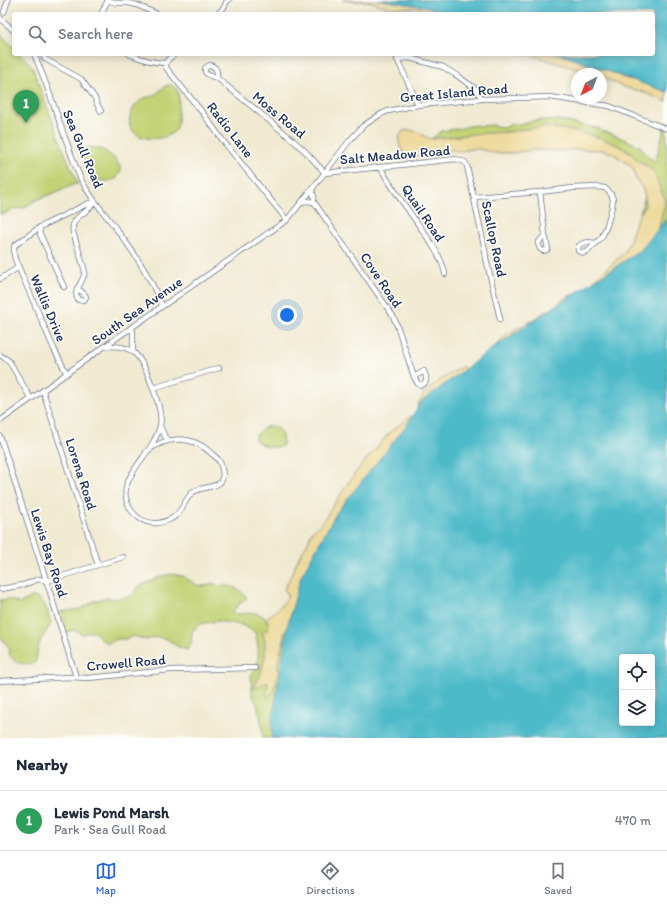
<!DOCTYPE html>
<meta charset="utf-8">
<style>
body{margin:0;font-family:Itim,sans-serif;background:#f6f6f7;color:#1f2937}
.controls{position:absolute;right:12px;bottom:12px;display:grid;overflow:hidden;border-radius:4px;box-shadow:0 2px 10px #0003}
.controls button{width:36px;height:36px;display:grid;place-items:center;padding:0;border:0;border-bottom:1px solid #e0e1e3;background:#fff;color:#1f2937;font:20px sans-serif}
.compass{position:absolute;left:571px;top:68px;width:36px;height:36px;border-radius:50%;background:#fff;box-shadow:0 2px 10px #0003;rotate:222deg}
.you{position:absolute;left:287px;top:315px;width:14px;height:14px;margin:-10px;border:3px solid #fff;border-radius:50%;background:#1a73e8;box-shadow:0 0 0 6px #1a73e833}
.badge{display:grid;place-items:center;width:26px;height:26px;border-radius:50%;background:#2563eb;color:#fff;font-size:13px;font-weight:700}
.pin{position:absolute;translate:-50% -33px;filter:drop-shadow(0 1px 2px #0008)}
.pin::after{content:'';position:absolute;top:21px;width:14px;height:12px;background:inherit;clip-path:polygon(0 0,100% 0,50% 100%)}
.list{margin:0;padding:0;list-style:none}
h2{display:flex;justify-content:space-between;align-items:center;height:52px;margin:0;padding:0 16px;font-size:17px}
h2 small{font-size:13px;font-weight:400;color:#747a83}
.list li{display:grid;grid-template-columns:26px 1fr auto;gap:12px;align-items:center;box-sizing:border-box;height:60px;padding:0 16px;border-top:1px solid #e0e1e3}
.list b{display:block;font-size:15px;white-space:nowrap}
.list p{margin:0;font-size:13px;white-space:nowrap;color:#747a83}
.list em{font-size:13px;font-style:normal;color:#747a83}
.icon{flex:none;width:22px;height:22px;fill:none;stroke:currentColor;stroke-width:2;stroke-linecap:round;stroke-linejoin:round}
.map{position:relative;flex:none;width:667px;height:738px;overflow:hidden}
.search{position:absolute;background:#fff;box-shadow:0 2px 10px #0003;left:12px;right:12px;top:12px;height:44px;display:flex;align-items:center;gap:10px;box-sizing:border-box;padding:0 14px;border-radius:4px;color:#747a83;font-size:15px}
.sheet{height:112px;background:#fff}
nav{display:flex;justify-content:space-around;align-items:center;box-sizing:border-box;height:56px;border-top:1px solid #e0e1e3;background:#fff;font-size:11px;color:#747a83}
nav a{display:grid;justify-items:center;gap:2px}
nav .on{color:#2563eb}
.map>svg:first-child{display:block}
</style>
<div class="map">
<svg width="667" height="738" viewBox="0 0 667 738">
<rect width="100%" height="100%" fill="#fdfcf7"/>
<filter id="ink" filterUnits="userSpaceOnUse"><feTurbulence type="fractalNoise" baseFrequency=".025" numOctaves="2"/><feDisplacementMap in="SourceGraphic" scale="8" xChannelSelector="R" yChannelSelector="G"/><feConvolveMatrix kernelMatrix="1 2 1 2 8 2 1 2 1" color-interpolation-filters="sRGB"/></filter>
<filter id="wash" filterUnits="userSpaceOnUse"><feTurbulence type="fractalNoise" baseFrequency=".012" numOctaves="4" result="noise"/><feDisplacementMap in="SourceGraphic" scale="16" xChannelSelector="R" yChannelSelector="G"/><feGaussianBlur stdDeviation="0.9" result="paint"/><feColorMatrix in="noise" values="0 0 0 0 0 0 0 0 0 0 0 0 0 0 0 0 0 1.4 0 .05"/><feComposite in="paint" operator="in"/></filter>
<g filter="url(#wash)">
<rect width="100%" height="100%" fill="#f1ead2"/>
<path fill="#c2d275" stroke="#6e806a" d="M 0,33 L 14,48 L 14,54 L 20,54 L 32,66 L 47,107 L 54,124 L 59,139 L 78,184 L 72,185 L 71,186 L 36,200 L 22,209 C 8,206 10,215 0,214 Z
M 171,85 C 173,86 175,87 176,88 C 181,95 178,105 178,112 C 178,117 179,123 177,128 C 168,145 118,143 132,111 C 134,106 139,101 144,98 C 147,97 150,97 153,96 C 158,93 161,89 165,86 C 167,85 169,85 171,85 Z
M 540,120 L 547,121 L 559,120 L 585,126 L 599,128 L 602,131 L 610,133 L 640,146 L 647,155 L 655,162 L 664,130 L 667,123 L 667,227 L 640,213 L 652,171 L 646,165 L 639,162 L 635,158 L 631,153 L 617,145 L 585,134 L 571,131 L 562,130 L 519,131 L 431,139 L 442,131 L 462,128 L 469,126 L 476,125 L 479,126 L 493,125 L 504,128 L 512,124 L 520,125 L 533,121 Z
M 86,147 C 92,147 100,148 105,151 C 110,154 121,164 121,170 C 120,174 118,176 116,179 C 113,179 110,181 107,181 C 99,182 90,176 86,171 L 83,148 Z
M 269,426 C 280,426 283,435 283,445 C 276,450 260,446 255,440 L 255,436 L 264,428 Z
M 171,574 L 183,576 L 197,585 L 206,586 L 212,583 C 218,586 222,586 228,586 C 237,587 242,592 247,598 L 234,609 L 232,613 C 239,615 244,613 251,613 C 261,612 268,618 269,628 L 265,631 L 265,657 L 260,676 L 256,682 L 254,688 C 258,686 264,682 268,682 C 268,687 266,692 268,696 L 269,696 L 272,691 L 278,670 L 278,661 L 284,639 L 284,632 L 293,623 L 295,738 L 263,738 L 261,720 L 256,702 L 252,694 L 251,673 C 262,665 258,643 255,632 L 242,625 L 217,621 L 200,624 L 196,627 L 192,632 L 191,644 L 187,650 L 178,647 L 167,639 L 157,637 L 146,640 L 134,636 L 125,639 L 118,639 L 108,643 L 102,640 L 95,632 L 88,632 L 83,634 L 74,630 L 67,632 L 63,630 L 56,615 L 59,612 L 81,609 L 94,601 L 105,598 L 111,598 L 114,599 L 131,596 L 134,593 L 138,587 L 159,577 Z
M 32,597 C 46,598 48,613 51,624 L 41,640 L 38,647 L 36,661 L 31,665 C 19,661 19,668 9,654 L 10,650 L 7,645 L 0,636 L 0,600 C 7,599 14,599 19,604 L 24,601 Z"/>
<path fill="#eeda9e" stroke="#84847e" d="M 343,0 L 439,0 L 462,14 L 434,14 L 428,11 L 417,8 L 392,8 L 367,1 L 360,2 Z
M 522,54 L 564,54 L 608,70 L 623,78 L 667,87 L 667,102 L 640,91 L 624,87 L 601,77 L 601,74 L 593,74 L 537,57 Z
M 547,127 C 571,130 607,137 627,151 C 632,153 634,158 638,161 C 644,165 649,167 654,172 L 665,202 L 660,222 L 659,232 L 638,254 L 486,359 L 494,347 L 507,334 L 536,318 L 544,312 L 551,309 L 567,296 L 576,294 L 580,290 L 590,284 L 624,253 L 630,240 L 636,221 L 645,206 L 645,196 L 642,187 L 635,178 L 635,174 L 633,169 L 630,165 L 612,153 L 602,150 L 579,149 L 561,151 L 532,150 L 512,153 L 495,153 L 479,149 L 471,149 L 461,151 L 452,150 L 426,157 L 421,155 L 415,156 L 408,159 C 402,150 394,142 403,131 C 418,127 421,138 434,139 L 474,134 L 508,132 L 533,128 Z
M 462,366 L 468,372 L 419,409 L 417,406 L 424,394 L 438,381 L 460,368 Z
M 410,416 L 415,422 L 293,623 L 284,632 L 284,639 L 278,661 L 278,670 L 276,684 L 269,697 L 267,696 C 266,691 269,687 268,682 C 266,682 257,687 254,689 L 256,682 L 260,676 L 265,657 L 265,640 L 262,632 L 265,631 L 269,627 L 268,623 L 266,618 C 274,613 282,606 287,598 L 287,593 L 284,589 L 286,586 L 300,555 L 307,544 L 312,531 L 321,524 L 355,473 L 390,432 L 405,421 Z"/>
<path fill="#4ebac9" stroke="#347494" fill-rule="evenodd" d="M 378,0 L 667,0 L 667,92 L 559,54 L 653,54 L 653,14 L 447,14 L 427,7 Z
M 667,218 L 667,738 L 272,738 L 272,722 L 288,624 L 301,576 L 337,512 L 406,426 L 421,402 L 497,345 L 641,250 ZM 622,657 L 652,657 L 652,723 L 622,723 Z"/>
</g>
<g filter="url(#ink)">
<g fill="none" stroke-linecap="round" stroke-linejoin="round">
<g stroke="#667087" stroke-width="6">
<path id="minor" d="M 107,0 L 116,3 L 129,3 L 137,5 L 157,14
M 4,12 L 8,0
M 101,14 L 108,0
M 218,14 L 225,6 L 226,2 L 229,0
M 0,18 L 14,31
M 34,54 C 47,83 56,113 67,143 C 72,156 76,170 83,183 C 91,198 101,209 111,222 C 131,248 150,275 162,306
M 42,54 L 45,59 L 81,79 L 95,98 L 98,106 L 101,111
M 129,54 C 141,59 153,63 166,63
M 175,54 C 170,58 163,62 167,69 L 202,112 L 224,142 L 270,199 L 287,220
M 217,78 C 218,72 217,67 210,65 L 205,68 L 205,72 C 208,76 212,77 217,78 L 288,136 L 304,150 L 325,173 L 456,159 L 465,162 L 467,166 L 485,250 L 486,258 L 500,319
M 418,105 L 412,91 L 397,59 L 409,58 L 443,67 L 456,75 L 476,89 L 482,99
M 380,167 C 389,183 400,199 411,214 C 421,229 443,256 445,274
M 312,189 L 314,197 L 314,202
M 540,192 L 545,235
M 474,197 L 540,192 L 573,188 L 597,187 L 605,188 L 611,194 L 613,199 L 612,207 L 607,225 L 602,237 L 588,251 L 583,253 L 578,251 L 578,247 C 582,241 589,242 595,243
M 302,202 L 306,201 L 314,202 L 393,316 L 398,328 L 414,377 L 418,384 L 421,385 L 424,384 L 426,381 L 426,376 L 424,371 L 414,377
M 40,227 L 40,234 L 64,287
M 545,235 L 548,249 L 547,250 L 543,251 L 540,249 L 538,243 Z
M 0,279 L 19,267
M 77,288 C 80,291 85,293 86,297 L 84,300 L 78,300 C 73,291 80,286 83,278 C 85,274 85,271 84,268 L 73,232 C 70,215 89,214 94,202
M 132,327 L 133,333 L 133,352
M 105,346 C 114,346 124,346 132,351 C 145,360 164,411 160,426 C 155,446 138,461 129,479 C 119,497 132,522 154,523 C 160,524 166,521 171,519 C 182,514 184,500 192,493 C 203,483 230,493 221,465 C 220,460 216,457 212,454 C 193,435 167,435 146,452
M 0,355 L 9,361 L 31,399
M 67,374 L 54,349 L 15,259 L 14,254 L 14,246 L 40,227 L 87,204 L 94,202
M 153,388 L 219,368
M 43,391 L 98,565
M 0,421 L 105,346 L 287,220 L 312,189 L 350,140 L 363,126 L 381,114 L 388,111 L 418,105 L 482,99 L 550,97 L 609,106 L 667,129
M 160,426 L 164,435 L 168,440
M 0,436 L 49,589 L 76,677
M 47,581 L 123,557
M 1,589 L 23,585 L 39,579 L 47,581
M 0,681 L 70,677 L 88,678 L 171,670 L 255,668"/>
</g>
<use href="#minor" stroke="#fff" stroke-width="4.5"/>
</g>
</g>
<g text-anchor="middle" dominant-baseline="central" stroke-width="3.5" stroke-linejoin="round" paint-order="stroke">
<g font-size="14" fill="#1b2f5e" stroke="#fdfcf7">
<text transform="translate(454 93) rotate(-5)">Great Island Road</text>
<text transform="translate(279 115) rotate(40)">Moss Road</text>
<text transform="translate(230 130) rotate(52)">Radio Lane</text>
<text transform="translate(83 149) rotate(67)">Sea Gull Road</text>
<text transform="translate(395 155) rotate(-5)">Salt Meadow Road</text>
<text transform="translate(423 213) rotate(56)">Quail Road</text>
<text transform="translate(494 239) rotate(78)">Scallop Road</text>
<text transform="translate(381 280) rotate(56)">Cove Road</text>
<text transform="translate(48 308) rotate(67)">Wallis Drive</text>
<text transform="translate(137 311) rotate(-35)">South Sea Avenue</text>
<text transform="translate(81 474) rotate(72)">Lorena Road</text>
<text transform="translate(49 553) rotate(72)">Lewis Bay Road</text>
<text transform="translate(126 663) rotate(-5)">Crowell Road</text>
</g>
</g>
</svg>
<div class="controls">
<button><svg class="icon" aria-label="locate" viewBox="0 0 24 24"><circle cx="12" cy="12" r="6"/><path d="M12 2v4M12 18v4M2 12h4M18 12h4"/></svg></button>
<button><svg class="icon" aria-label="layers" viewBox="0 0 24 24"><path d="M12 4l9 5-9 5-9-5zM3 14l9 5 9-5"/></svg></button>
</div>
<svg class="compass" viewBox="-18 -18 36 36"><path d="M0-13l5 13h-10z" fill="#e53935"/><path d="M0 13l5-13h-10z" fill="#747a83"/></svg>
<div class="you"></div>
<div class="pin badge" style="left:26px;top:123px;background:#2e9e5b">1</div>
<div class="search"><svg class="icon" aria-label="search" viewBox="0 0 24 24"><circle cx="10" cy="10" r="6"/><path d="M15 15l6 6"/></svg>Search here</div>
</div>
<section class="sheet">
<h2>Nearby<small></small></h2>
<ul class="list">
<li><span class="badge" style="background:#2e9e5b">1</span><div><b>Lewis Pond Marsh</b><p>Park · Sea Gull Road</p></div><em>470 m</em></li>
</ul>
</section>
<nav>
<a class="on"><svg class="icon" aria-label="map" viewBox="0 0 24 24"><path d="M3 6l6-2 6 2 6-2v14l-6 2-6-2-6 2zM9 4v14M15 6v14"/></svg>Map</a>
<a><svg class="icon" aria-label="directions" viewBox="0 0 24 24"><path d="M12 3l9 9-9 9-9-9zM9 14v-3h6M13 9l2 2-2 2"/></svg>Directions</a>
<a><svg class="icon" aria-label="saved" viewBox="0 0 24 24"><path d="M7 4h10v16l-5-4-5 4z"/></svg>Saved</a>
</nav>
